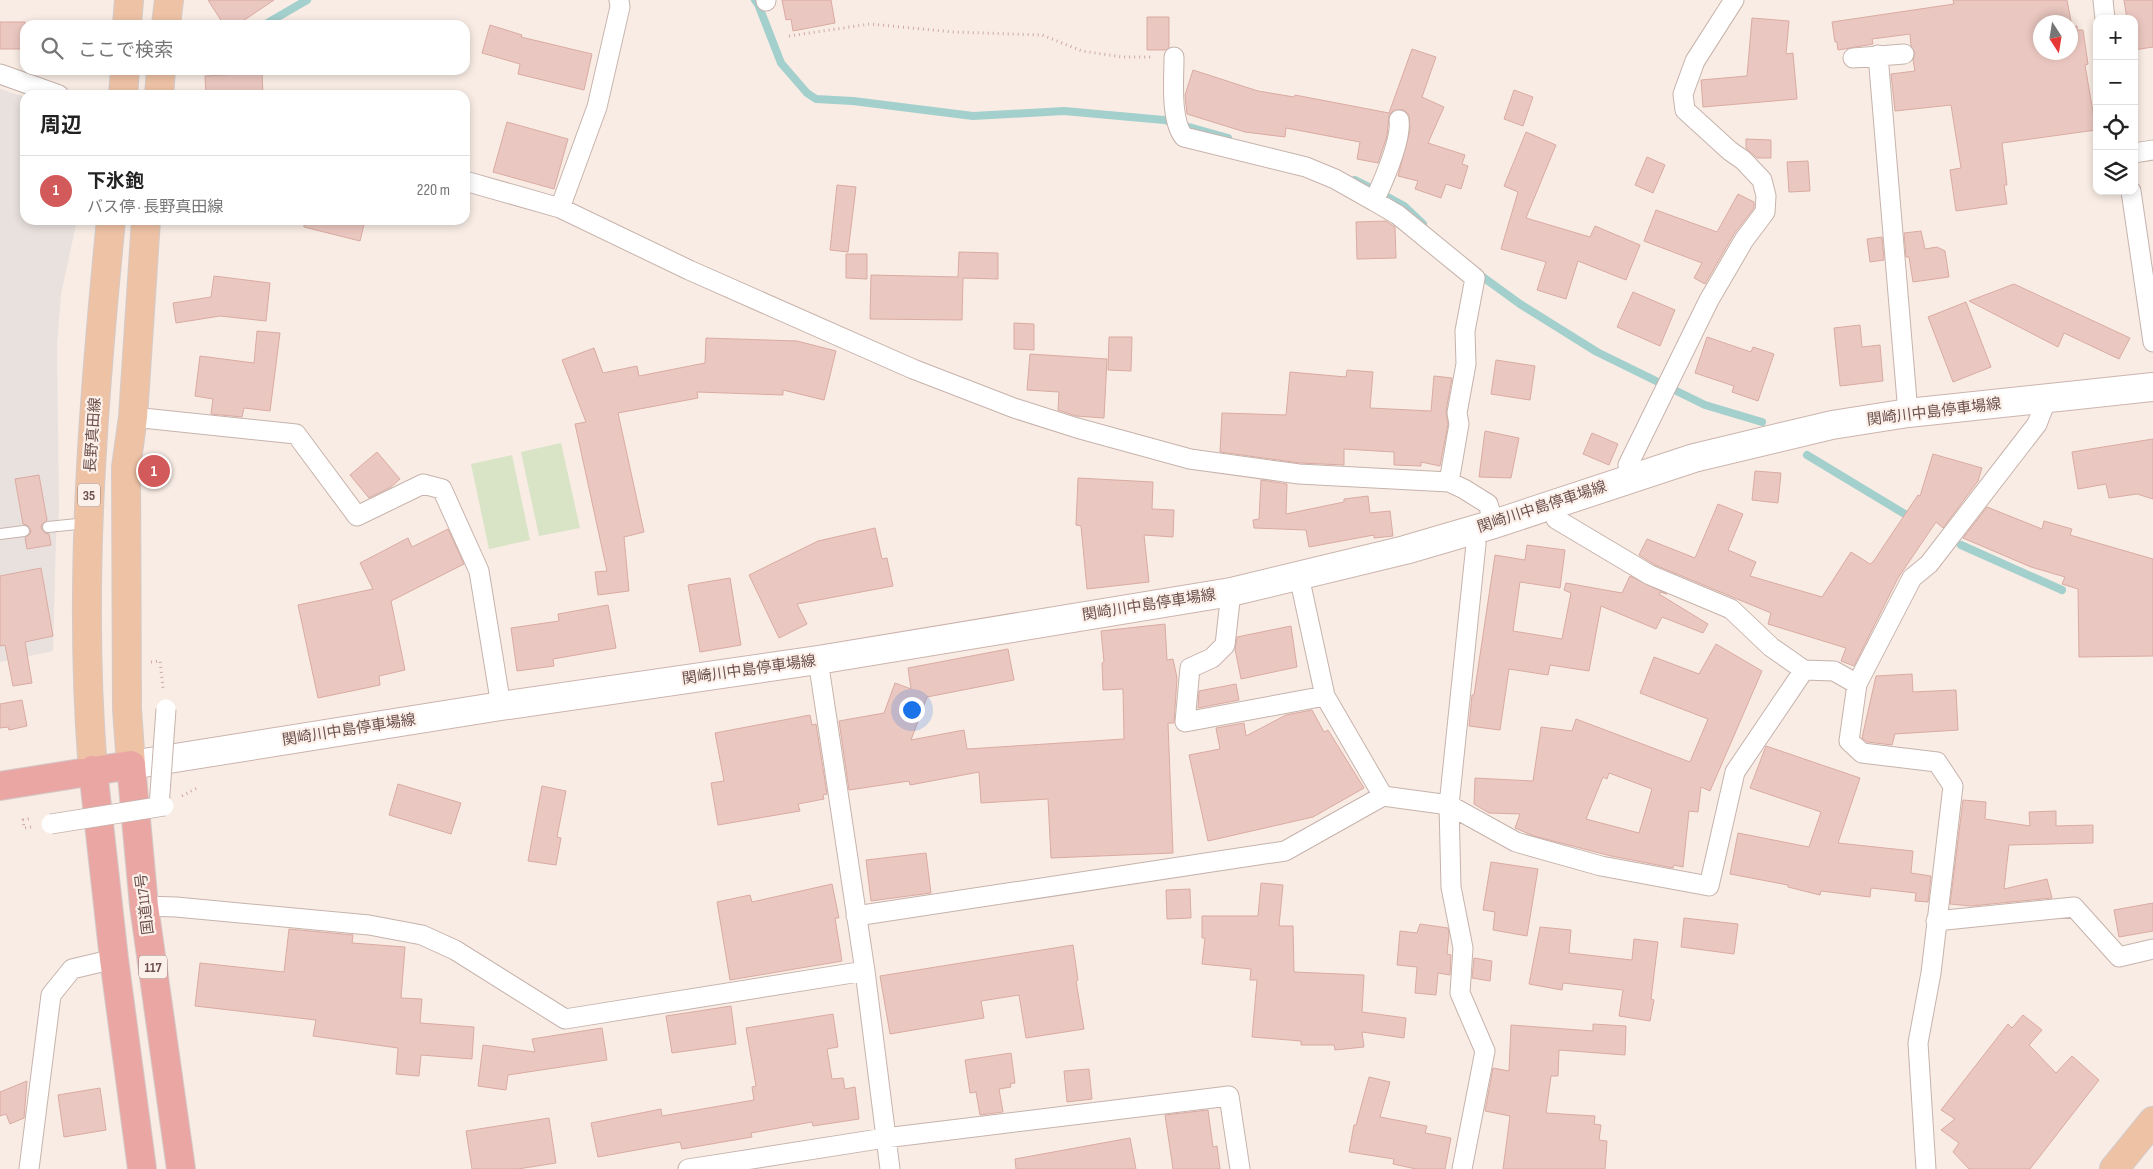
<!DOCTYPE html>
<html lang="ja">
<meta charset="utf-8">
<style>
body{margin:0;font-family:"Sofia Sans Condensed","Noto Sans JP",sans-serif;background:#f6f6f6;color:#222}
.controls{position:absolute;right:15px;top:15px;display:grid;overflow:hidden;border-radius:10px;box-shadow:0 2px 8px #0003}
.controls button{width:45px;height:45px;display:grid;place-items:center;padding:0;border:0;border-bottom:1px solid #e0e0e0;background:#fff;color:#222;font:25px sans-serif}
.compass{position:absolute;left:2033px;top:15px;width:45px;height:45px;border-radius:50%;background:#fff;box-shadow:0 2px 8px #0003;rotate:168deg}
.you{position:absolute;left:911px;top:709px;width:18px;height:18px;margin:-12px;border:4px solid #fff;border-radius:50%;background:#1a73e8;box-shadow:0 0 0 8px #1a73e833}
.badge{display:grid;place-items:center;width:32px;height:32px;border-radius:50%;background:#d25a5a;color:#fff;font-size:16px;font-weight:700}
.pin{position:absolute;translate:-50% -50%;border:2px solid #fff;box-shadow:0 1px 5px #0006}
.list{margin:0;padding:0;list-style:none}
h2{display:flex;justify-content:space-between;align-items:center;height:65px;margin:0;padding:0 20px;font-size:21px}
h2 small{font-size:16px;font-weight:400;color:#767676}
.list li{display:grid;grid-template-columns:32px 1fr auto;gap:15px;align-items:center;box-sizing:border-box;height:70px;padding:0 20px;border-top:1px solid #e0e0e0}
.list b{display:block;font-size:19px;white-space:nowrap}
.list p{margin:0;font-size:16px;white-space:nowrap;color:#767676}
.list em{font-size:16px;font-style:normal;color:#767676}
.icon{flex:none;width:28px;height:28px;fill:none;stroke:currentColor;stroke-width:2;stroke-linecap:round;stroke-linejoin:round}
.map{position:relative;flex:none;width:2153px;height:1169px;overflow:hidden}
.search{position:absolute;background:#fff;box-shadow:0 2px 8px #0003;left:20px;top:20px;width:450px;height:55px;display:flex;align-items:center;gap:12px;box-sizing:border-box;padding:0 18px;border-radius:15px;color:#767676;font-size:19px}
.panel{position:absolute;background:#fff;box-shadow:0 2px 8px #0003;left:20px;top:90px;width:450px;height:135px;border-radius:15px}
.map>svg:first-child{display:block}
</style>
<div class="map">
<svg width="2153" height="1169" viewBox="0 0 2153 1169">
<rect width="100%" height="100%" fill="#f8ece4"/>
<path fill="#e9e1de" d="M 0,89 L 25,97 L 25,220 L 77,220 L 61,294 L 57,344 L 59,511 L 56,537 L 53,651 L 0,662 Z"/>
<path fill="#d8e4c5" d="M 561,443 L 580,528 L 539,536 L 521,452 Z
M 512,455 L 530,540 L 489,549 L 471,464 Z"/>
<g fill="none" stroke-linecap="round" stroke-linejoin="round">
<path stroke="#a3cfcc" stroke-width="8" d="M 755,0 L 758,4 L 781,63 L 807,93 L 816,99 L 853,101 L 973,116 L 1064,111 L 1164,120 L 1228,138
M 264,25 L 307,0
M 1355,180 L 1373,189
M 1384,195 L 1404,206 L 1423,224
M 1476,272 L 1520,304 L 1597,352 L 1705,405 L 1762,422
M 1807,455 L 1913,519
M 1961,545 L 2062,590"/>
</g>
<path fill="#eac7c0" stroke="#daaba2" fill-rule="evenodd" d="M 208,0 L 274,0 L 237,25 L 224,25 Z
M 782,0 L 831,0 L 835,23 L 793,31 L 791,19 L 786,20 Z
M 1953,0 L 2067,0 L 2072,27 L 2077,26 L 2077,30 L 2083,30 L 2088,64 L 2085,65 L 2096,130 L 2002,143 L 2007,185 L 2004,185 L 2007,204 L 1956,211 L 1950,170 L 1961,168 L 1951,105 L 1895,111 L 1891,74 L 1915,71 L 1913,60 L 1915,53 L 1911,46 L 1910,34 L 1872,39 L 1873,44 L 1838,50 L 1837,42 L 1835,42 L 1832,22 L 1954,4 ZM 2040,22 L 2070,22 L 2070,52 L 2040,52 Z
M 2124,0 L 2153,0 L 2153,47 L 2134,50 L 2134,19 L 2127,19 Z
M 1147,17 L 1169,17 L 1169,47 L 1165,50 L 1147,50 Z
M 1752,18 L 1789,21 L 1786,54 L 1793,53 L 1797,99 L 1703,107 L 1701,80 L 1747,76 Z
M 0,22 L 25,22 L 25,49 L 0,49 Z
M 490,25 L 522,35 L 521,37 L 592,54 L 584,90 L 518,74 L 520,64 L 482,53 Z
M 1412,49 L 1436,57 L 1422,97 L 1444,107 L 1428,143 L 1465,155 L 1462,164 L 1468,166 L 1461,189 L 1446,184 L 1441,198 L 1415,189 L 1418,181 L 1398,176 L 1410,130 L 1409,115 L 1404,110 L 1394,110 L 1389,115 L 1387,136 L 1378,163 L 1357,159 L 1360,142 L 1286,128 L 1285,137 L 1245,132 L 1187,114 L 1185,95 L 1193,70 L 1258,91 L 1294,97 L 1295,95 L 1389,113 Z
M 262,73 L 263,95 L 206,95 L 205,76 Z
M 1514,90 L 1533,97 L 1523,126 L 1504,119 Z
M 507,122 L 568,139 L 554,189 L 493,172 Z
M 1526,132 L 1556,145 L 1526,218 L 1590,237 L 1595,226 L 1640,245 L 1626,280 L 1578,261 L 1566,299 L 1537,290 L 1546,262 L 1501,249 L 1518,192 L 1504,186 Z
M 1746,139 L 1771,140 L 1771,158 L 1757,158 L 1746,148 Z
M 1647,157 L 1665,165 L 1653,193 L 1635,185 Z
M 1808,161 L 1810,191 L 1789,192 L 1787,162 Z
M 837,185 L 856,187 L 848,252 L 830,250 Z
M 1738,194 L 1754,202 L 1754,208 L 1734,234 L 1705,284 L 1694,278 L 1702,263 L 1644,241 L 1656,210 L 1717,232 Z
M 304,220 L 365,220 L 360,241 L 304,227 Z
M 1386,221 L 1395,227 L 1396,258 L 1357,259 L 1356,222 Z
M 1921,231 L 1925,249 L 1937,247 L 1945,251 L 1949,277 L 1913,282 L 1909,257 L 1906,257 L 1904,233 Z
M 1882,237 L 1884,260 L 1870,262 L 1867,239 Z
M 959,252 L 998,253 L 998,279 L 963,278 L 962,320 L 870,319 L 871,275 L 958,277 Z
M 846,254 L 867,254 L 867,279 L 846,278 Z
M 214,276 L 270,283 L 266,321 L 220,316 L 176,323 L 173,303 L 211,297 Z
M 2014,284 L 2130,338 L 2119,359 L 2064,333 L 2058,347 L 1969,301 Z
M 1633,292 L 1675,310 L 1660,346 L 1617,327 Z
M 1966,302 L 1991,367 L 1953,382 L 1928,317 Z
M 1014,323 L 1034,324 L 1034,350 L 1014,349 Z
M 1860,325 L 1862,347 L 1880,345 L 1883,381 L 1840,386 L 1834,328 Z
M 257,331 L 280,333 L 270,411 L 244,408 L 242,417 L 211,414 L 213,399 L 195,396 L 200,356 L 254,363 Z
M 1109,337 L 1132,337 L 1131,371 L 1108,370 Z
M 1707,337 L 1751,352 L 1753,347 L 1774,354 L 1758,401 L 1732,392 L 1734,386 L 1695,373 Z
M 706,338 L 797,341 L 836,351 L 824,400 L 783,390 L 783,395 L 697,392 L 698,398 L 618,413 L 644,532 L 624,537 L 629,591 L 598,595 L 595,572 L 607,571 L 575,424 L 586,422 L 562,360 L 594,348 L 603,373 L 637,366 L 639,376 L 705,363 Z
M 1030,354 L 1107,359 L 1104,418 L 1076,416 L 1058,410 L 1059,392 L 1027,390 Z
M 1496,360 L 1535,366 L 1530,400 L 1491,394 Z
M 1347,370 L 1373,372 L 1370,408 L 1431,411 L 1434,376 L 1452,378 L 1446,411 L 1448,424 L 1440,466 L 1421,462 L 1421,466 L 1394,465 L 1394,452 L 1344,449 L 1344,465 L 1300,463 L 1220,452 L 1222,413 L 1286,415 L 1290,372 L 1346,377 Z
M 1485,431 L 1519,438 L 1511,478 L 1479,477 Z
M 1592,433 L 1618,444 L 1609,465 L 1583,454 Z
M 2153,439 L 2153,499 L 2137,494 L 2109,498 L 2106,484 L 2078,489 L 2072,452 Z
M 377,452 L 400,479 L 391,487 L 369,498 L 350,475 Z
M 1933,454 L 1982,468 L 1978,481 L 1943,528 L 1936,522 L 1898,578 L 1854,666 L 1841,661 L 1846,648 L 1768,624 L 1771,613 L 1655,565 L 1639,555 L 1647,539 L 1695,558 L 1718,504 L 1743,514 L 1728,550 L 1756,562 L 1750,576 L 1822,597 L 1851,552 L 1870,564 L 1873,562 L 1918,495 L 1920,496 Z
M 1755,471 L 1781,473 L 1778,503 L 1752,500 Z
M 39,475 L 47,520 L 42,524 L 41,528 L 45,533 L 49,534 L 51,545 L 27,549 L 25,538 L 30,534 L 31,530 L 27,525 L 23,524 L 15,479 Z
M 1078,478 L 1153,482 L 1152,509 L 1174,510 L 1173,537 L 1144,535 L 1149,582 L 1087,589 L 1081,526 L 1076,525 Z
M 1261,480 L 1287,484 L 1286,514 L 1344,502 L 1344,499 L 1368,496 L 1370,513 L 1390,511 L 1393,536 L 1374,538 L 1374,535 L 1309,547 L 1306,530 L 1254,528 L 1253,520 L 1259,519 Z
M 1987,507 L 2042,529 L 2044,521 L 2072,529 L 2070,535 L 2153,559 L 2153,656 L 2079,657 L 2078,589 L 2062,584 L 2065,577 L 2031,567 L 1963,538 Z
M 875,528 L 882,559 L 887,558 L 893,586 L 797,604 L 807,624 L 779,638 L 749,575 L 818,541 Z
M 448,529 L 464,564 L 391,601 L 405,670 L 379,676 L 380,685 L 318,698 L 298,605 L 373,589 L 360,563 L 408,538 L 412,547 Z
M 1527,545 L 1565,550 L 1560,588 L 1520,582 L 1513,631 L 1562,639 L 1571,593 L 1564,590 L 1566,583 L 1622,593 L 1630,576 L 1667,594 L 1660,592 L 1659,594 L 1708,624 L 1703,633 L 1662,617 L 1656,629 L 1601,606 L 1589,671 L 1550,665 L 1548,675 L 1509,669 L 1500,730 L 1469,726 L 1472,695 L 1474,695 L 1495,555 L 1525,560 Z
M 41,568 L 53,636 L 25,642 L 32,683 L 13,686 L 5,645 L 0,646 L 0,576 Z
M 730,578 L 741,645 L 700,652 L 688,585 Z
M 608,605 L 616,648 L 553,659 L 554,666 L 517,671 L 511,628 L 559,621 L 558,614 Z
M 1165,624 L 1167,660 L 1173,659 L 1177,678 L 1174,723 L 1168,723 L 1173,853 L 1051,858 L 1048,799 L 981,803 L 979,772 L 910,785 L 909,781 L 849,790 L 839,721 L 884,713 L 895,683 L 911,689 L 908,668 L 1008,649 L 1014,680 L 927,697 L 911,740 L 964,730 L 967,749 L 1124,739 L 1123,689 L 1103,690 L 1102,663 L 1104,662 L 1101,631 Z
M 1291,626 L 1297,667 L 1241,679 L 1235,649 L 1237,637 Z
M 1716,644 L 1762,671 L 1710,791 L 1701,787 L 1698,812 L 1689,811 L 1683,867 L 1674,865 L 1673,868 L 1611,856 L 1534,836 L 1515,828 L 1520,814 L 1489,813 L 1474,804 L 1475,778 L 1533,781 L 1541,727 L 1572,731 L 1576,719 L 1690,762 L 1708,719 L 1640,693 L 1654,657 L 1699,674 ZM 1609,773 L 1652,789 L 1639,833 L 1586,819 L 1603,777 L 1607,779 Z
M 1912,674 L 1913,692 L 1956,690 L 1958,730 L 1895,734 L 1892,745 L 1867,742 L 1862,738 L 1876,676 Z
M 1236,684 L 1239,700 L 1198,708 L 1199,691 Z
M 22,700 L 27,726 L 9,730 L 8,727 L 0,728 L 0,704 Z
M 1312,710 L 1324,732 L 1328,730 L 1364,788 L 1313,817 L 1208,841 L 1189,755 L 1220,749 L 1216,728 L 1244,723 L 1246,736 L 1286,715 Z
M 810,715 L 812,725 L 816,724 L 827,794 L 823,795 L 824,799 L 798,804 L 800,811 L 718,825 L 711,783 L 724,781 L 715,733 Z
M 1766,746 L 1860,778 L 1838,843 L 1913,851 L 1911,873 L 1931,876 L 1928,902 L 1915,901 L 1916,893 L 1871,888 L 1870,897 L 1821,891 L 1820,895 L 1788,887 L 1788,885 L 1730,874 L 1738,833 L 1809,847 L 1821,812 L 1750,788 Z
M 398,784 L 461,803 L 451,834 L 389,815 Z
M 542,786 L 566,791 L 557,837 L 561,838 L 556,865 L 528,861 Z
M 1963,800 L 1986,802 L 1985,819 L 2030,826 L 2029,812 L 2056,811 L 2056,826 L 2093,825 L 2093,843 L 2009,845 L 2004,889 L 2047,879 L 2052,898 L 1971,906 L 1950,904 Z
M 926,853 L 931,893 L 871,901 L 866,860 Z
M 1491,862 L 1538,869 L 1527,936 L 1493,930 L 1495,912 L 1483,910 Z
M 1261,883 L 1283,885 L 1279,926 L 1293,926 L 1294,972 L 1364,975 L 1362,1012 L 1406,1018 L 1404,1038 L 1362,1032 L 1364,1047 L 1335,1050 L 1334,1045 L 1301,1045 L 1301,1041 L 1252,1037 L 1257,980 L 1250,980 L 1251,969 L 1202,964 L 1205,938 L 1202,938 L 1202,916 L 1258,916 Z
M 832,884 L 839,918 L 835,918 L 842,961 L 730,980 L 717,902 L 750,895 L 752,902 Z
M 1190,889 L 1191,918 L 1167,919 L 1166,890 Z
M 2153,903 L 2153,931 L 2119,937 L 2114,910 Z
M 1684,918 L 1738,924 L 1734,954 L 1681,947 Z
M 1420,924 L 1448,928 L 1449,934 L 1447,954 L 1451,955 L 1450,975 L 1438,973 L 1436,995 L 1415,993 L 1417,967 L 1397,965 L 1400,931 L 1417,933 Z
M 1540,927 L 1571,930 L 1569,953 L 1632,960 L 1634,939 L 1658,942 L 1651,999 L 1654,1000 L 1650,1021 L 1619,1016 L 1623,990 L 1563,983 L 1562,990 L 1529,984 Z
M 289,929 L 353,935 L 352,943 L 405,947 L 401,998 L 422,999 L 420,1023 L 474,1027 L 472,1059 L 421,1055 L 419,1076 L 396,1074 L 398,1048 L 313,1036 L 316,1020 L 195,1006 L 200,963 L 284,972 Z
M 1073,945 L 1078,980 L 1076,981 L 1084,1029 L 1026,1038 L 1019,995 L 981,1001 L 984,1018 L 890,1034 L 880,976 Z
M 1474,958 L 1492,961 L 1490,981 L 1472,978 Z
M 731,1006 L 736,1044 L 672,1053 L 666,1016 Z
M 833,1014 L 838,1047 L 827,1049 L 832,1079 L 843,1078 L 845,1089 L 855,1087 L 859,1119 L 813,1126 L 812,1122 L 751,1133 L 752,1137 L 682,1149 L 680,1142 L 598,1157 L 591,1123 L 661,1109 L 662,1116 L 754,1100 L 752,1087 L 756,1086 L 746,1028 Z
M 2023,1015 L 2042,1030 L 2029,1045 L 2056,1073 L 2072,1056 L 2099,1080 L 2030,1169 L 1969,1169 L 1953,1152 L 1959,1143 L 1941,1130 L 1955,1119 L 1941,1110 L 2008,1024 L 2012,1028 Z
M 1593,1024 L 1626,1026 L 1625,1055 L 1559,1050 L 1558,1076 L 1551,1076 L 1546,1113 L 1595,1116 L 1594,1124 L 1601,1125 L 1599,1140 L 1607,1141 L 1605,1169 L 1503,1169 L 1510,1116 L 1485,1111 L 1493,1068 L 1509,1071 L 1511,1025 L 1593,1031 Z
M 602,1028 L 607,1060 L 508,1075 L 506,1090 L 478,1086 L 483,1045 L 535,1052 L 532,1039 Z
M 1011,1053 L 1015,1083 L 1010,1084 L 1011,1087 L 999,1089 L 1003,1112 L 980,1115 L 976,1092 L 970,1093 L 965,1060 Z
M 1089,1069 L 1092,1099 L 1067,1102 L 1064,1071 Z
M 1369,1077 L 1390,1082 L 1380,1117 L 1427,1126 L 1425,1133 L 1451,1138 L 1445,1169 L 1416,1169 L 1393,1164 L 1394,1159 L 1349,1152 L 1354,1125 L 1356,1125 Z
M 27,1081 L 24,1118 L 10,1124 L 6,1114 L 0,1116 L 0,1092 Z
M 100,1088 L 106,1130 L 64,1137 L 58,1095 Z
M 1208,1110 L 1213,1147 L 1217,1146 L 1220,1169 L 1173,1169 L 1165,1115 Z
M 549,1118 L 556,1163 L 518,1169 L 472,1169 L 466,1131 Z
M 1130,1138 L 1136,1169 L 1016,1169 L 1015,1159 Z"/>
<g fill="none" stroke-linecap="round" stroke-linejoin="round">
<g stroke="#c7b3ac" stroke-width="12">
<path id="lane" d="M 48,527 L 87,523
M 0,534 L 24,531"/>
</g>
<g stroke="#c7b3ac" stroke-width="21">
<path id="street" d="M 766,0 L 766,1
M 2103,0 L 2105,19
M 1878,55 L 1908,413
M 1174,57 C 1174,79 1170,120 1184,137 L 1306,167 L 1335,179 L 1374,201
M 1853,58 L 1904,54
M 0,74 L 59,95
M 1399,120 C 1402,139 1383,182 1374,201 L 1398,215 L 1475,278 L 1465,331 L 1466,364 L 1457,413 L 1459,424 L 1449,482
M 2134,153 L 2153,150
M 465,181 L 560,208 L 689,270 L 913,369 L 1014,408 L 1077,428 L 1190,459 L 1299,474 L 1449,482 L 1464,489 L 1488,504 L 1494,524
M 2131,191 L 2153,342
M 560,208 L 597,107 L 620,7 L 619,0
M 133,417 L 296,434 L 357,516 L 423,484 L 442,489 L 479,571 L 501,706
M 1632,478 L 1628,465 L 1709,300 L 1744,240 L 1765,212 L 1766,196 L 1762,180 L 1743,160 L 1730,151 L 1685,110 L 1683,94 L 1695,61 L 1734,0
M 1553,504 L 1556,519 L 1650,575 L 1731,609 L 1771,647 L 1804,670 L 1834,671 L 1857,684 L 1849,741 L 1862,753 L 1937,762 L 1953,786 L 1931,973 L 1918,1043 L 1926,1169
M 1231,592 L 1225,645 L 1212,658 L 1190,668 L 1185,722 L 1325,696
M 818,660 L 865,971 L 890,1169
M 1857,684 L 1912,578 L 1929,564 L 2037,424 L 2047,398
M 1383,796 L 1449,805 L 1516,842 L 1601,866 L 1709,886 L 1735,772 L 1804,670
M 144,906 L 176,907 L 369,925 L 422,935 L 455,950 L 565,1019 L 865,971
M 856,916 L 1285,851 L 1383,796 L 1325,696 L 1299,576
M 1936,921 L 2074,907 L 2119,957 L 2153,949
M 29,1169 L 51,995 L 72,969 L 114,959
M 688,1169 L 885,1138 L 1229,1096 L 1240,1169
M 1462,1169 L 1485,1051 L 1460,993 L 1463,948 L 1451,887 L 1449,805 L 1476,544 L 1470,531"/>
</g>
<g stroke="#ccb4ad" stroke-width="30">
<path id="secondary" d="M 131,765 L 501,706 L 818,660 L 1231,592 L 1405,550 L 1494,524 L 1694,458 L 1832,425 L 1908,413 L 2153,387"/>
</g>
<g stroke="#d3cbca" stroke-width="30">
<path id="primary" d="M 127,25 L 129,0
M 166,25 L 169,0
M 123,95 L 125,70
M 159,95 L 161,70
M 131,765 L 127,709 L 126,467 L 133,417 L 146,220
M 93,770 C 78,587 93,403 111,220
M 2114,1169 L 2153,1121"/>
</g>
<g stroke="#d3cbca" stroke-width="30">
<path id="highway" d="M 93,770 L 114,959 L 142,1169
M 0,786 L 131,765 L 144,906 L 181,1169"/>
</g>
<path stroke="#ceaaa3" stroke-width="3" stroke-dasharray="1 4" stroke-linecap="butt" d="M 789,36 L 870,24 L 953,32 L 1042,35 L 1082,51 L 1122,57 L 1153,57
M 151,662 L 160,661 L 163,688
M 182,796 L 197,788
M 31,827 L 24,828 L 23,820 L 32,818"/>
<use href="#lane" stroke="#fff" stroke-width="10"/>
<use href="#street" stroke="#fff" stroke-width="19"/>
<use href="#secondary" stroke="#fff" stroke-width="28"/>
<use href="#primary" stroke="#eec2a5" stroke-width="28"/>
<use href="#highway" stroke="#eaa6a3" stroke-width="28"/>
<g stroke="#c7b3ac" stroke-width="21" stroke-linecap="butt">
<path id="street-bridge" d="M 159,807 L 166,709
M 51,824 L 164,806"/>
</g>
<use href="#street-bridge" stroke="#fff" stroke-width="19"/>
</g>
<g text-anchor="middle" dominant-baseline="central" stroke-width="4.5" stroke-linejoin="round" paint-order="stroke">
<g fill="#fcf0ea" stroke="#98817c" stroke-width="1">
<rect x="78" y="483.5" width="22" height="23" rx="4"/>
<rect x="139" y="955.5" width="28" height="23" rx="4"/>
</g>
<g font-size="14" font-weight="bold" fill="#6d514d">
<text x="89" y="495">35</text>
<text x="153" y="967">117</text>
</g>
<g font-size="15" fill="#6d514d" stroke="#fcf0ea">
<text transform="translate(1934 412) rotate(-7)">関崎川中島停車場線</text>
<text transform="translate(93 435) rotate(-86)">長野真田線</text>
<text transform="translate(1542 507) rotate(-18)">関崎川中島停車場線</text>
<text transform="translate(1149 605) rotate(-9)">関崎川中島停車場線</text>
<text transform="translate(749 670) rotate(-8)">関崎川中島停車場線</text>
<text transform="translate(349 730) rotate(-9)">関崎川中島停車場線</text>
<text transform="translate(145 904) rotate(-97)">国道117号</text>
</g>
</g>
</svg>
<div class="controls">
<button>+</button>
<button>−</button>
<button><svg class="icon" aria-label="locate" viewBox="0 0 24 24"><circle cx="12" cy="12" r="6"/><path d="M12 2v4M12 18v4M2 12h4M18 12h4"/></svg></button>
<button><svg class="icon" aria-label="layers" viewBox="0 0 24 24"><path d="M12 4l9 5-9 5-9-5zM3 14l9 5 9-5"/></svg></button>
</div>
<svg class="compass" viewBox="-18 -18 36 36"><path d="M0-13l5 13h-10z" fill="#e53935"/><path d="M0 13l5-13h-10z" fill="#767676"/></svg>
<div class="you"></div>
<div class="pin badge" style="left:154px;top:471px">1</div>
<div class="search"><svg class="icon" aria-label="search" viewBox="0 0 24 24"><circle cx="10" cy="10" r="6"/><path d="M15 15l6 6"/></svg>ここで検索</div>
<section class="panel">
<h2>周辺<small></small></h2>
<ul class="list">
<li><span class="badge">1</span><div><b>下氷鉋</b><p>バス停 · 長野真田線</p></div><em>220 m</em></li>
</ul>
</section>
</div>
